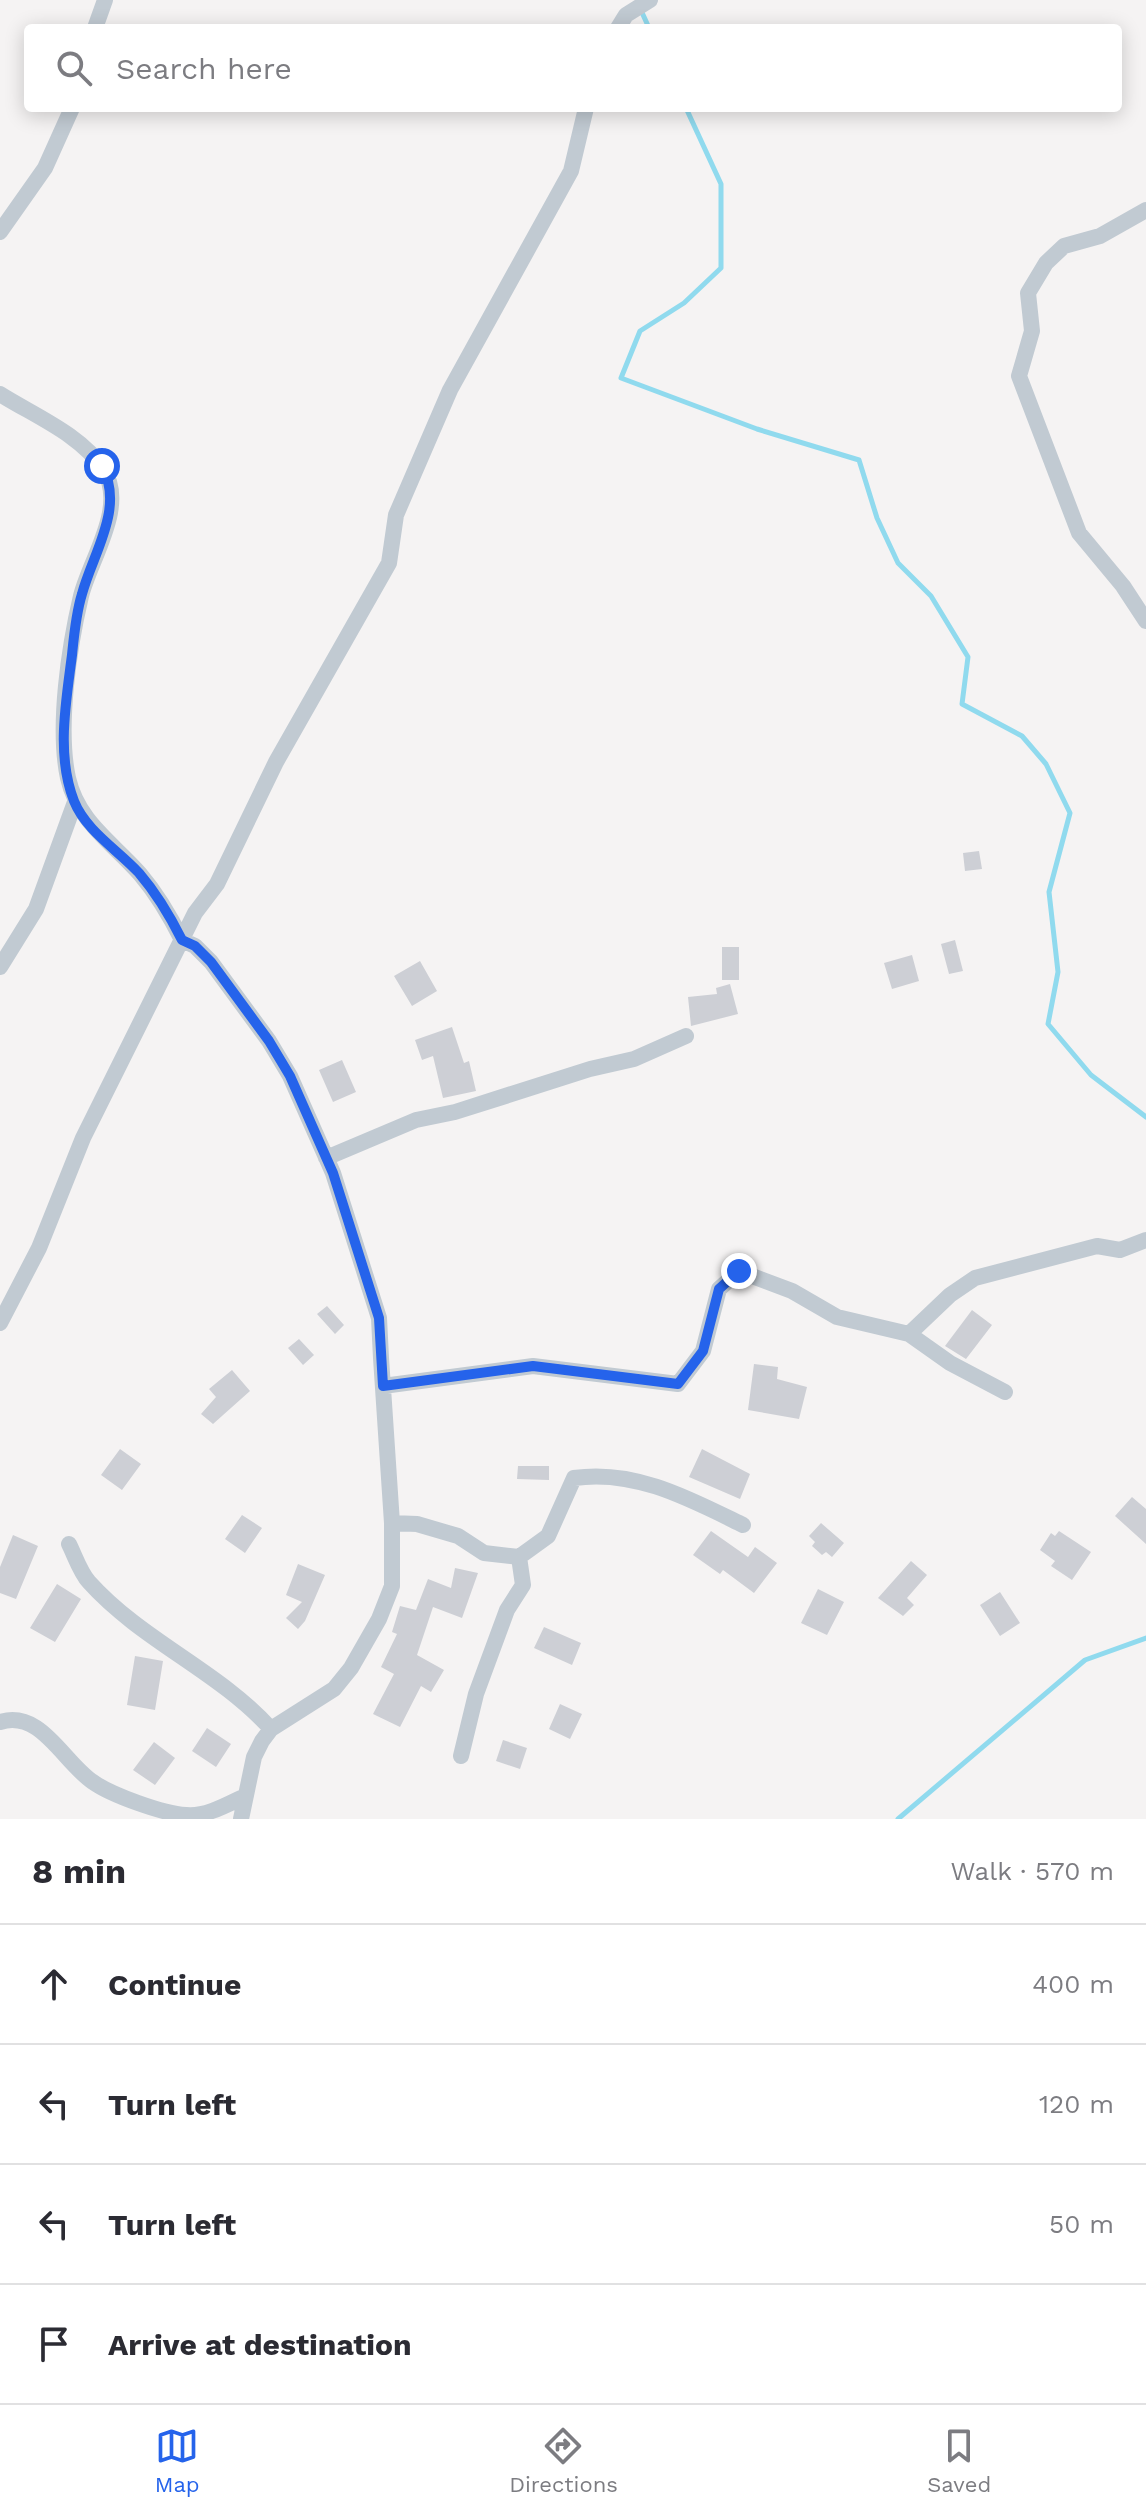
<!DOCTYPE html>
<meta charset="utf-8">
<style>
body{margin:0;font-family:"Work Sans",sans-serif;background:#f2f2f3;color:#2b2b33}
.stop{position:absolute;width:24px;height:24px;margin:-18px;border:6px solid #2563eb;border-radius:50%;background:#fff}
.stop.end{background:#2563eb;border-color:#fff;box-shadow:0 2px 8px #0008}
.list{margin:0;padding:0;list-style:none}
h2{display:flex;justify-content:space-between;align-items:center;height:104px;margin:0;padding:0 32px;font-size:34px}
h2 small{font-size:26px;font-weight:400;color:#7c7c81}
.list li{display:grid;grid-template-columns:52px 1fr auto;gap:24px;align-items:center;box-sizing:border-box;height:120px;padding:0 32px;border-top:2px solid #e1e1e2}
.list b{display:block;font-size:30px;white-space:nowrap}
.list em{font-size:26px;font-style:normal;color:#7c7c81}
.icon{flex:none;width:44px;height:44px;fill:none;stroke:currentColor;stroke-width:2;stroke-linecap:round;stroke-linejoin:round}
.map{position:relative;flex:none;width:1146px;height:1819px;overflow:hidden}
.search{position:absolute;background:#fff;box-shadow:0 4px 20px #0003;left:24px;right:24px;top:24px;height:88px;display:flex;align-items:center;gap:20px;box-sizing:border-box;padding:0 28px;border-radius:8px;color:#7c7c81;font-size:30px}
.sheet{height:584px;background:#fff}
nav{display:flex;justify-content:space-around;align-items:center;box-sizing:border-box;height:112px;border-top:2px solid #e1e1e2;background:#fff;font-size:22px;color:#7c7c81}
nav a{display:grid;justify-items:center;gap:4px}
nav .on{color:#2563eb}
.map>svg:first-child{display:block}
</style>
<div class="map">
<svg width="1146" height="1819" viewBox="0 0 1146 1819">
<rect width="100%" height="100%" fill="#f5f3f3"/>
<g fill="none" stroke-linecap="round" stroke-linejoin="round">
<path stroke="#90daee" stroke-width="5" d="M 640,8 L 649,28
M 686,108 L 721,184 L 721,268 L 684,303 L 640,331 L 621,378 L 757,429 L 859,460 L 877,518 L 898,563 L 931,596 L 968,657 L 962,704 L 1022,736 L 1046,764 L 1070,813 L 1049,892 L 1058,972 L 1048,1024 L 1091,1075 L 1146,1117
M 898,1819 L 1085,1660 L 1146,1638"/>
</g>
<path fill="#cdcfd5" d="M 979,851 L 982,869 L 965,871 L 963,853 Z
M 955,940 L 963,971 L 949,974 L 941,944 Z
M 722,947 L 739,947 L 739,980 L 722,980 Z
M 912,955 L 919,981 L 892,989 L 884,963 Z
M 420,961 L 437,991 L 412,1006 L 394,976 Z
M 730,984 L 738,1014 L 691,1026 L 688,997 L 717,994 L 716,988 Z
M 452,1027 L 464,1063 L 469,1061 L 476,1091 L 443,1098 L 433,1056 L 422,1060 L 415,1040 Z
M 342,1060 L 356,1092 L 333,1102 L 319,1070 Z
M 327,1306 L 344,1325 L 335,1334 L 317,1314 Z
M 972,1310 L 992,1325 L 966,1359 L 945,1346 Z
M 299,1339 L 314,1355 L 303,1365 L 288,1348 Z
M 754,1364 L 778,1367 L 777,1379 L 807,1387 L 799,1419 L 748,1410 Z
M 232,1370 L 250,1391 L 213,1424 L 201,1414 L 216,1397 L 209,1389 Z
M 120,1449 L 141,1464 L 122,1490 L 101,1475 Z
M 702,1449 L 750,1474 L 740,1499 L 689,1477 Z
M 518,1466 L 549,1466 L 549,1480 L 517,1479 Z
M 1132,1497 L 1146,1509 L 1146,1544 L 1115,1516 Z
M 242,1515 L 262,1528 L 245,1553 L 225,1539 Z
M 821,1523 L 844,1543 L 832,1557 L 826,1552 L 822,1555 L 812,1546 L 815,1542 L 809,1536 Z
M 711,1531 L 748,1557 L 755,1547 L 777,1563 L 754,1593 L 723,1570 L 720,1574 L 693,1555 Z
M 1059,1531 L 1091,1552 L 1072,1580 L 1051,1566 L 1055,1561 L 1040,1550 L 1051,1533 L 1055,1536 Z
M 13,1535 L 38,1546 L 16,1599 L 0,1593 L 0,1567 Z
M 911,1561 L 927,1575 L 907,1598 L 914,1605 L 903,1616 L 878,1598 Z
M 298,1564 L 325,1575 L 305,1621 L 298,1629 L 286,1618 L 302,1602 L 286,1595 Z
M 455,1568 L 478,1573 L 462,1618 L 433,1607 L 417,1655 L 444,1670 L 431,1692 L 421,1686 L 400,1727 L 373,1714 L 394,1674 L 381,1667 L 397,1634 L 392,1632 L 400,1606 L 416,1610 L 428,1579 L 451,1588 Z
M 57,1584 L 81,1599 L 55,1642 L 30,1628 Z
M 818,1589 L 844,1602 L 827,1635 L 801,1623 Z
M 1000,1592 L 1020,1623 L 1000,1636 L 980,1605 Z
M 544,1627 L 581,1643 L 572,1665 L 534,1648 Z
M 135,1656 L 163,1661 L 155,1710 L 127,1705 Z
M 560,1704 L 582,1714 L 570,1739 L 549,1729 Z
M 207,1728 L 231,1744 L 216,1767 L 192,1751 Z
M 503,1740 L 527,1748 L 520,1769 L 496,1761 Z
M 154,1742 L 175,1758 L 155,1785 L 133,1770 Z"/>
<g fill="none" stroke-linecap="round" stroke-linejoin="round">
<path stroke="#c1cad2" stroke-width="16" d="M 95,28 L 105,0
M 618,28 L 626,15 L 650,0
M 1146,210 L 1100,236 L 1064,246 L 1046,263 L 1028,293 L 1032,331 L 1019,376 L 1079,533 L 1123,586 L 1146,621
M 0,232 L 45,168 L 72,108
M 0,394 C 33,415 82,435 103,469 C 128,506 90,559 81,596 C 69,647 57,727 68,778 C 78,822 112,842 140,874 C 157,894 170,916 182,940 L 195,946 L 211,962 L 269,1041 L 290,1076 L 333,1173 L 379,1318 L 381,1358 L 392,1523 L 392,1586 L 379,1619 L 351,1668 L 334,1689 L 271,1729 L 262,1741 L 254,1757 L 241,1819
M 0,967 L 36,909 L 75,802
M 326,1158 L 416,1120 L 455,1112 L 590,1069 L 634,1059 L 686,1036
M 0,1323 L 39,1248 L 83,1138 L 195,913 L 217,884 L 276,762 L 389,563 L 396,515 L 450,390 L 571,171 L 586,108
M 909,1334 L 950,1295 L 975,1278 L 1097,1246 L 1120,1250 L 1146,1240
M 383,1386 L 533,1366 L 678,1384 L 703,1351 L 719,1289 L 739,1271 L 792,1291 L 837,1317 L 909,1334 L 950,1363 L 1005,1392
M 392,1523 L 417,1524 L 458,1536 L 484,1553 L 519,1557 L 548,1536 L 574,1478 C 635,1469 690,1499 743,1525
M 69,1544 C 75,1556 80,1572 89,1582 C 142,1641 219,1671 271,1729
M 0,1722 C 41,1709 63,1762 93,1782 C 111,1795 164,1814 186,1815 C 206,1817 228,1804 245,1796
M 461,1756 L 476,1694 L 507,1610 L 523,1585 L 519,1557"/>
</g>
<g fill="none" stroke-linecap="round" stroke-linejoin="round">
<path stroke="#2563eb" stroke-width="10" d="M 102,466 C 125,508 93,553 82,594 C 76,613 74,635 72,655 C 66,702 56,755 74,801 C 86,831 118,850 139,873 C 157,894 170,916 182,940 L 195,946 L 211,962 L 269,1041 L 290,1076 L 333,1173 L 379,1318 L 383,1386 L 533,1366 L 678,1384 L 703,1351 L 719,1289 L 739,1271"/>
</g>
</svg>
<div class="stop" style="left:102px;top:466px"></div>
<div class="stop end" style="left:739px;top:1271px"></div>
<div class="search"><svg class="icon" aria-label="search" viewBox="0 0 24 24"><circle cx="10" cy="10" r="6"/><path d="M15 15l6 6"/></svg>Search here</div>
</div>
<section class="sheet">
<h2>8 min<small>Walk · 570 m</small></h2>
<ul class="list">
<li><svg class="icon" aria-label="ahead" viewBox="0 0 24 24"><path d="M12 20V5M6 11l6-6 6 6"/></svg><div><b>Continue</b></div><em>400 m</em></li>
<li><svg class="icon" aria-label="left" viewBox="0 0 24 24"><path d="M17 20v-9H6M10 6l-5 5 5 5"/></svg><div><b>Turn left</b></div><em>120 m</em></li>
<li><svg class="icon" aria-label="left" viewBox="0 0 24 24"><path d="M17 20v-9H6M10 6l-5 5 5 5"/></svg><div><b>Turn left</b></div><em>50 m</em></li>
<li><svg class="icon" aria-label="arrive" viewBox="0 0 24 24"><path d="M6 21V4h12l-3 4 3 4H6"/></svg><div><b>Arrive at destination</b></div></li>
</ul>
</section>
<nav>
<a class="on"><svg class="icon" aria-label="map" viewBox="0 0 24 24"><path d="M3 6l6-2 6 2 6-2v14l-6 2-6-2-6 2zM9 4v14M15 6v14"/></svg>Map</a>
<a><svg class="icon" aria-label="directions" viewBox="0 0 24 24"><path d="M12 3l9 9-9 9-9-9zM9 14v-3h6M13 9l2 2-2 2"/></svg>Directions</a>
<a><svg class="icon" aria-label="saved" viewBox="0 0 24 24"><path d="M7 4h10v16l-5-4-5 4z"/></svg>Saved</a>
</nav>
